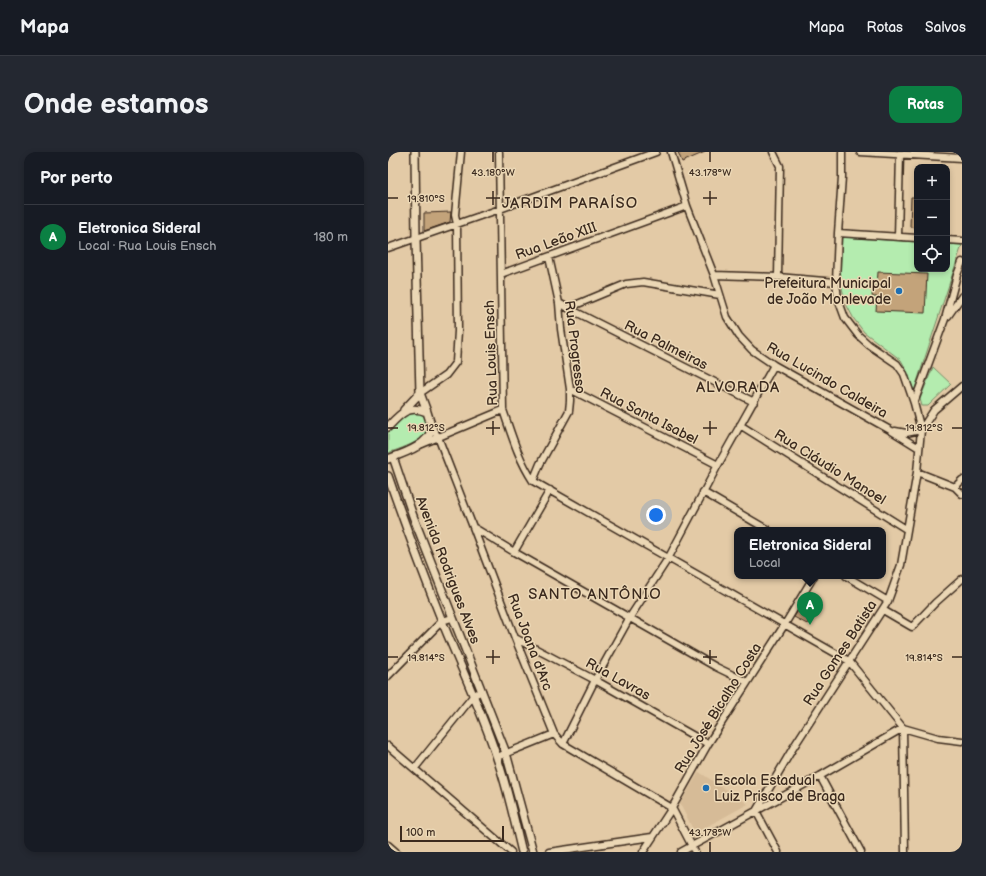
<!DOCTYPE html>
<html lang="pt">
<meta charset="utf-8">
<style>
body{margin:0;font-family:"Balsamiq Sans",sans-serif;background:#242831;color:#f1f3f6}
.controls{position:absolute;right:12px;top:12px;display:grid;overflow:hidden;border-radius:8px;box-shadow:0 2px 6px #0003}
.controls button{width:36px;height:36px;display:grid;place-items:center;padding:0;border:0;border-bottom:1px solid #363941;background:#171b24;color:#f1f3f6;font:20px sans-serif}
.scale{position:absolute;left:12px;bottom:10px;width:104px;box-sizing:border-box;padding-left:4px;border:2px solid #3b2a1e;border-top:0;font-size:11px;line-height:14px;white-space:nowrap;color:#3b2a1e;-webkit-text-stroke:3px #ebd7b5;paint-order:stroke}
.you{position:absolute;left:268px;top:363px;width:14px;height:14px;margin:-10px;border:3px solid #fff;border-radius:50%;background:#1a73e8;box-shadow:0 0 0 6px #1a73e833}
.badge{display:grid;place-items:center;width:26px;height:26px;border-radius:50%;background:#0b8043;color:#fff;font-size:13px;font-weight:700}
.pin{position:absolute;translate:-50% -33px;filter:drop-shadow(0 1px 2px #0008)}
.pin::after{content:'';position:absolute;top:21px;width:14px;height:12px;background:inherit;clip-path:polygon(0 0,100% 0,50% 100%)}
.popup{position:absolute;left:346px;top:375px;width:152px;height:52px;box-sizing:border-box;display:grid;place-content:center;border-radius:8px;background:#171b24;filter:drop-shadow(0 1px 3px #0005);font-size:13px;white-space:nowrap;color:#9ea1a6}
.popup b{font-size:15px;color:#f1f3f6}
.popup::after{content:'';position:absolute;left:50%;top:100%;margin-left:-8px;border:8px solid transparent;border-top-color:#171b24}
.list{margin:0;padding:0;list-style:none}
h2{display:flex;justify-content:space-between;align-items:center;height:52px;margin:0;padding:0 16px;font-size:17px}
h2 small{font-size:13px;font-weight:400;color:#9ea1a6}
.list li{display:grid;grid-template-columns:26px 1fr auto;gap:12px;align-items:center;box-sizing:border-box;height:64px;padding:0 16px;border-top:1px solid #363941}
.list b{display:block;font-size:15px;white-space:nowrap}
.list p{margin:0;font-size:13px;white-space:nowrap;color:#9ea1a6}
.list em{font-size:13px;font-style:normal;color:#9ea1a6}
.icon{flex:none;width:22px;height:22px;fill:none;stroke:currentColor;stroke-width:2;stroke-linecap:round;stroke-linejoin:round}
.map{position:relative;flex:none;width:574px;height:700px;overflow:hidden;border-radius:12px}
header{display:flex;align-items:center;gap:24px;box-sizing:border-box;height:56px;padding:0 20px;background:#171b24;border-bottom:1px solid #363941}
header strong{font-size:19px}
nav{display:flex;gap:22px;margin-inline-start:auto;font-size:14px}
.intro{display:flex;align-items:center;justify-content:space-between;box-sizing:border-box;height:96px;padding:0 24px}
h1{margin:0;font-size:28px}
.button{padding:10px 18px;border-radius:12px;background:#0b8043;color:#fff;font-size:14px;font-weight:700}
main{display:flex;gap:24px;padding:0 24px}
aside{flex:1;background:#171b24;border-radius:12px;box-shadow:0 2px 6px #0003}
.map>svg:first-child{display:block}
</style>
<header>
<strong>Mapa</strong>
<nav><a>Mapa</a><a>Rotas</a><a>Salvos</a></nav>
</header>
<div class="intro"><h1>Onde estamos</h1><a class="button">Rotas</a></div>
<main>
<aside>
<h2>Por perto<small></small></h2>
<ul class="list">
<li><span class="badge">A</span><div><b>Eletronica Sideral</b><p>Local · Rua Louis Ensch</p></div><em>180 m</em></li>
</ul>
</aside>
<div class="map">
<svg width="574" height="700" viewBox="0 0 574 700">
<rect width="100%" height="100%" fill="#e3caa6"/>
<filter id="ink" filterUnits="userSpaceOnUse"><feTurbulence type="fractalNoise" baseFrequency=".025" numOctaves="2"/><feDisplacementMap in="SourceGraphic" scale="8" xChannelSelector="R" yChannelSelector="G"/><feConvolveMatrix kernelMatrix="1 2 1 2 8 2 1 2 1" color-interpolation-filters="sRGB"/></filter>
<g filter="url(#ink)">
<path fill="#d6bb97" d="M 311,620 L 360,652 L 307,681 L 292,652 Z"/>
<path fill="#b4ecaf" stroke="#788b66" d="M 454,85 L 529,90 L 529,117 L 559,117 L 559,92 L 574,93 L 526,239 L 518,217 L 513,208 L 476,180 L 466,167 L 458,152 L 452,128 Z
M 545,215 L 563,232 L 540,254 L 534,254 L 532,247 Z
M 23,260 L 30,260 C 62,282 16,295 0,301 L 0,281 L 18,262 Z"/>
<path fill="#c3a37a" stroke="#3b2a1e" d="M 290,0 L 317,0 L 294,10 Z
M 523,45 L 529,45 L 529,76 L 522,75 Z
M 63,60 L 62,70 L 36,79 L 36,61 Z
M 490,120 L 539,122 L 537,161 L 488,159 L 489,145 L 484,145 L 485,134 L 489,134 Z
M 411,457 L 425,463 L 419,472 L 406,465 Z"/>
<g fill="none" stroke-linecap="round" stroke-linejoin="round">
<g stroke="#3b2a1e" stroke-width="9">
<path id="minor" d="M 111,0 L 115,258 C 124,284 130,306 145,329 L 461,509 L 515,576
M 283,0 L 299,54 L 326,123 L 339,165 L 351,184 L 364,198 L 386,213 L 502,278 L 531,296
M 385,0 L 392,14 L 390,125
M 472,0 L 574,6
M 450,81 L 529,86
M 510,85 L 512,2
M 559,88 L 574,89
M 0,96 L 112,57 L 268,0
M 113,122 L 299,54
M 326,123 L 390,125 L 448,130
M 171,151 L 180,156 L 238,132 L 255,130 L 332,143
M 180,156 L 366,250
M 560,164 L 574,144
M 182,237 L 330,313
M 32,241 L 58,223 L 68,210 L 70,179 L 69,72 L 67,63 L 73,0
M 526,251 L 557,167 L 569,123 L 574,110
M 352,273 L 518,377
M 44,276 L 50,285 L 85,375 L 127,486 L 166,582 L 175,592 L 284,656
M 533,278 L 546,258 L 574,234
M 507,279 L 518,281 L 533,278
M 34,292 L 115,258
M 529,320 L 567,335 L 574,342
M 145,329 L 152,312 L 181,259 L 182,249 L 182,237 L 173,177 L 171,151 L 161,105
M 567,335 L 574,328
M 315,340 L 380,378
M 85,375 L 126,400 L 328,515 L 359,530
M 126,400 L 162,338
M 458,424 L 500,449
M 495,458 L 524,475 L 547,451 L 574,427
M 127,486 L 207,528 L 320,592
M 0,524 L 54,469 L 64,466
M 515,576 L 517,700
M 175,592 L 207,528 L 242,465 L 281,405 L 330,313 L 386,213
M 0,594 L 123,700
M 109,605 L 166,582
M 27,616 L 86,543 L 94,539
M 432,624 L 473,700
M 284,656 L 307,700
M 368,659 L 405,596 L 500,449 L 513,413 L 529,320 L 533,278 L 526,251 L 516,222 L 509,212 L 481,193 L 470,183 L 457,166 L 450,147 L 448,130 L 450,81 L 454,25 L 454,0
M 368,659 L 390,700
M 0,693 L 8,700
M 161,700 L 264,685
M 255,700 L 284,656 L 320,592 L 397,472 L 426,424
M 293,700 L 432,624 L 515,576 L 550,586 L 574,589"/>
</g>
<g stroke="#3b2a1e" stroke-width="10">
<path id="tertiary" d="M 27,0 L 28,87 L 32,241 L 39,260
M 16,258 L 32,241
M 0,275 C 12,262 20,252 39,260 L 44,276 C 40,294 16,301 0,307
M 5,305 L 25,364 L 118,601 L 145,700
M 0,324 C 17,373 35,421 54,469 C 72,514 94,559 109,606 C 120,637 126,668 134,700"/>
</g>
<use href="#minor" stroke="#ebd7b5" stroke-width="6"/>
<use href="#tertiary" stroke="#ebd7b5" stroke-width="7"/>
</g>
</g>
<path fill="none" stroke="#3b2a1e" stroke-width="1.5" d="M 105,0 L 105,10M 322,0 L 322,10M 105,39 L 105,53M 322,39 L 322,53M 0,46 L 10,46M 98,46 L 112,46M 315,46 L 329,46M 105,269 L 105,283M 322,269 L 322,283M 0,276 L 10,276M 98,276 L 112,276M 315,276 L 329,276M 564,276 L 574,276M 105,498 L 105,512M 322,498 L 322,512M 0,505 L 10,505M 98,505 L 112,505M 315,505 L 329,505M 564,505 L 574,505M 322,690 L 322,700"/>
<g fill="#1f6fb2" stroke="#ebd7b5" stroke-width="1.5">
<circle cx="511" cy="139" r="4"/>
<circle cx="318" cy="636" r="4"/>
</g>
<g text-anchor="middle" dominant-baseline="central" stroke-width="3" stroke-linejoin="round" paint-order="stroke">
<g font-size="14" fill="#3b2a1e" stroke="#ebd7b5">
<text transform="translate(168 89) rotate(-20)">Rua Leão XIII</text>
<text transform="translate(278 193) rotate(27)">Rua Palmeiras</text>
<text transform="translate(187 195) rotate(83)">Rua Progresso</text>
<text transform="translate(103 201) rotate(-92)">Rua Louis Ensch</text>
<text transform="translate(439 228) rotate(30)">Rua Lucindo Caldeira</text>
<text transform="translate(261 264) rotate(27)">Rua Santa Isabel</text>
<text transform="translate(442 315) rotate(32)">Rua Cláudio Manoel</text>
<text transform="translate(60 418) rotate(69)">Avenida Rodrigues Alves</text>
<text transform="translate(142 490) rotate(69)">Rua Joana d'Arc</text>
<text transform="translate(452 501) rotate(-57)">Rua Gomes Batista</text>
<text transform="translate(230 527) rotate(29)">Rua Lavras</text>
<text transform="translate(330 556) rotate(-58)">Rua José Bicalho Costa</text>
</g>
<g font-size="14" fill="#3b2a1e" stroke="#ebd7b5" text-anchor="end">
<text x="503" y="131">Prefeitura Municipal<tspan x="503" dy="16">de João Monlevade</tspan></text>
<text x="326" y="628" text-anchor="start">Escola Estadual<tspan x="326" dy="16">Luiz Prisco de Braga</tspan></text>
</g>
<g font-size="15" letter-spacing="1" fill="#3b2a1e" stroke="#ebd7b5">
<text x="182" y="51">JARDIM PARAÍSO</text>
<text x="350" y="235">ALVORADA</text>
<text x="207" y="442">SANTO ANTÔNIO</text>
</g>
</g>
<g font-size="10" text-anchor="middle" fill="#3b2a1e" stroke="#ebd7b5" stroke-width="3" stroke-linejoin="round" paint-order="stroke">
<text x="105" y="24">43.180°W</text>
<text x="322" y="24">43.178°W</text>
<text x="38" y="50">19.810°S</text>
<text x="38" y="279">19.812°S</text>
<text x="536" y="279">19.812°S</text>
<text x="38" y="509">19.814°S</text>
<text x="536" y="509">19.814°S</text>
<text x="322" y="684">43.178°W</text>
</g>
</svg>
<div class="controls">
<button>+</button>
<button>−</button>
<button><svg class="icon" aria-label="locate" viewBox="0 0 24 24"><circle cx="12" cy="12" r="6"/><path d="M12 2v4M12 18v4M2 12h4M18 12h4"/></svg></button>
</div>
<div class="scale">100 m</div>
<div class="you"></div>
<div class="pin badge" style="left:422px;top:473px">A</div>
<div class="popup"><b>Eletronica Sideral</b>Local</div>
</div>
</main>
